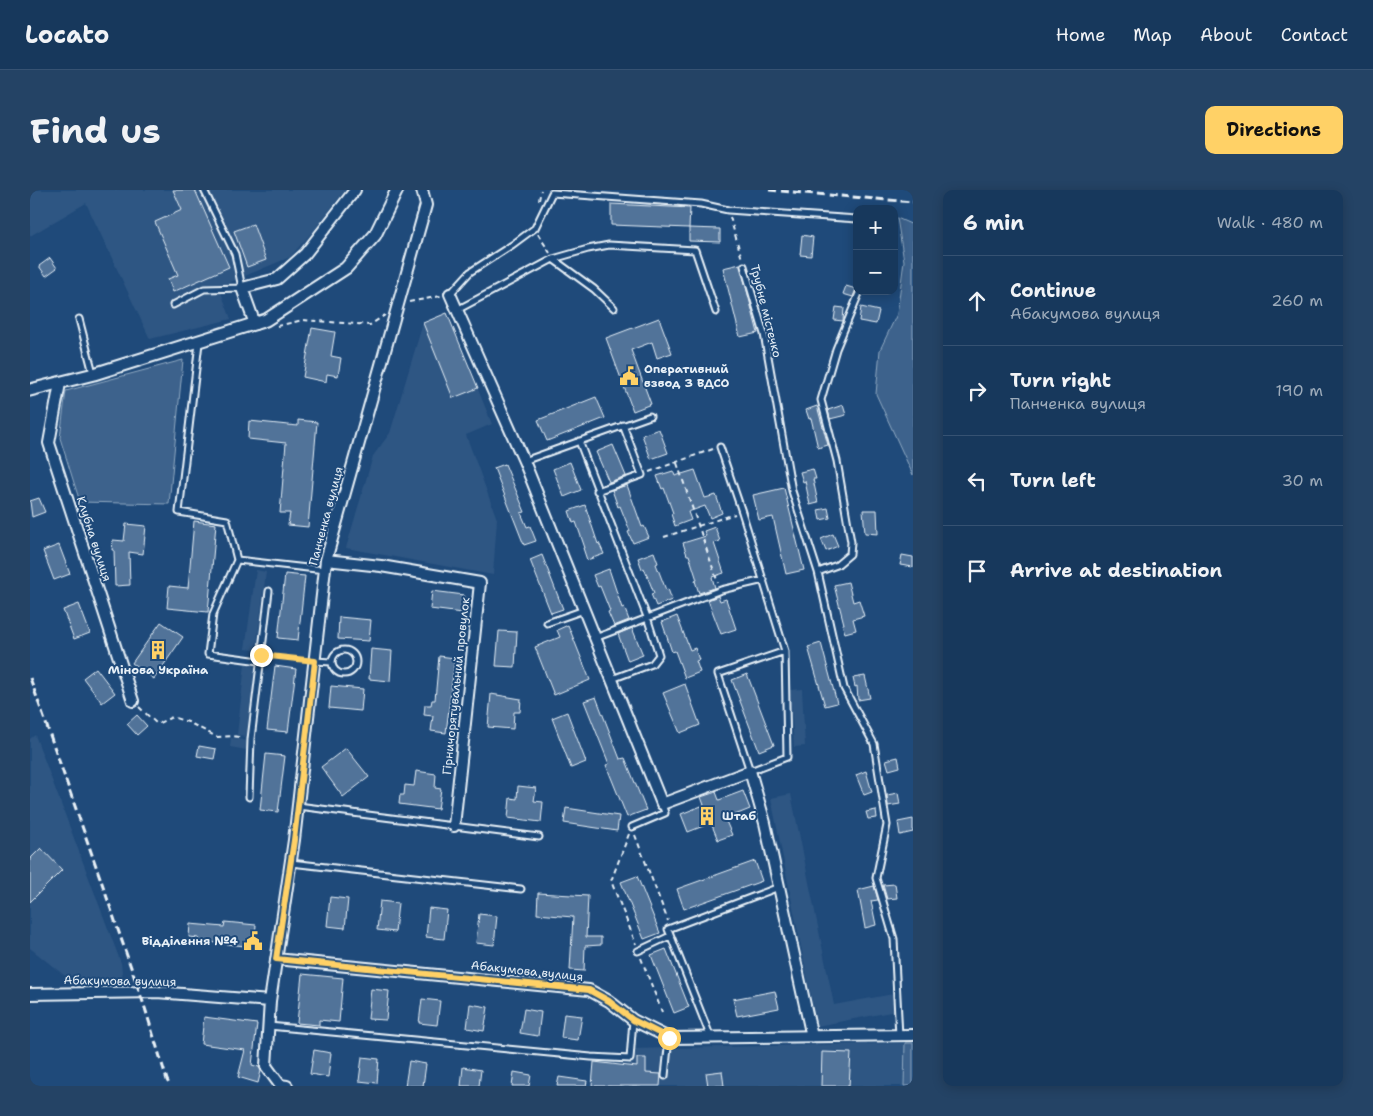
<!DOCTYPE html>
<meta charset="utf-8">
<style>
body{margin:0;font-family:"Shantell Sans",sans-serif;background:#244365;color:#f1f3f6}
.controls{position:absolute;right:15px;top:15px;display:grid;overflow:hidden;border-radius:10px;box-shadow:0 2px 12px #0003}
.controls button{width:45px;height:45px;display:grid;place-items:center;padding:0;border:0;border-bottom:1px solid #365272;background:#17385c;color:#f1f3f6;font:25px sans-serif}
.stop{position:absolute;width:15px;height:15px;margin:-11px;border:4px solid #ffd166;border-radius:50%;background:#fff}
.stop.end{background:#ffd166;border-color:#fff;box-shadow:0 1px 5px #0008}
.list{margin:0;padding:0;list-style:none}
h2{display:flex;justify-content:space-between;align-items:center;height:65px;margin:0;padding:0 20px;font-size:21px}
h2 small{font-size:16px;font-weight:400;color:#9eacbb}
.list li{display:grid;grid-template-columns:32px 1fr auto;gap:15px;align-items:center;box-sizing:border-box;height:90px;padding:0 20px;border-top:1px solid #365272}
.list b{display:block;font-size:19px;white-space:nowrap}
.list p{margin:0;font-size:16px;white-space:nowrap;color:#9eacbb}
.list em{font-size:16px;font-style:normal;color:#9eacbb}
.icon{flex:none;width:28px;height:28px;fill:none;stroke:currentColor;stroke-width:2;stroke-linecap:round;stroke-linejoin:round}
.map{position:relative;flex:none;width:883px;height:896px;overflow:hidden;border-radius:10px}
header{display:flex;align-items:center;gap:30px;box-sizing:border-box;height:70px;padding:0 25px;background:#17385c;border-bottom:1px solid #365272}
header strong{font-size:24px}
nav{display:flex;gap:28px;margin-inline-start:auto;font-size:18px}
.intro{display:flex;align-items:center;justify-content:space-between;box-sizing:border-box;height:120px;padding:0 30px}
h1{margin:0;font-size:35px}
.button{padding:12px 22px;border-radius:10px;background:#ffd166;color:#111;font-size:18px;font-weight:700}
main{display:flex;gap:30px;padding:0 30px}
aside{flex:1;background:#17385c;border-radius:10px;box-shadow:0 2px 12px #0003}
.map>svg:first-child{display:block}
</style>
<header>
<strong>Locato</strong>
<nav><a>Home</a><a>Map</a><a>About</a><a>Contact</a></nav>
</header>
<div class="intro"><h1>Find us</h1><a class="button">Directions</a></div>
<main>
<div class="map">
<svg width="883" height="896" viewBox="0 0 883 896">
<rect width="100%" height="100%" fill="#1f4a7a"/>
<filter id="ink" filterUnits="userSpaceOnUse"><feTurbulence type="fractalNoise" baseFrequency=".02" numOctaves="2"/><feDisplacementMap in="SourceGraphic" scale="10" xChannelSelector="R" yChannelSelector="G"/><feConvolveMatrix kernelMatrix="1 2 1 2 8 2 1 2 1" color-interpolation-filters="sRGB"/></filter>
<g filter="url(#ink)">
<path fill="#2e5683" d="M 0,0 L 315,0 L 284,40 L 260,67 L 189,97 L 201,129 L 120,149 L 56,13 L 0,46 Z
M 417,123 L 462,234 L 436,245 L 467,329 L 463,385 L 316,358 L 343,266 L 360,243 L 393,133 Z
M 226,380 L 236,382 L 226,460 L 215,459 Z
M 215,474 L 225,475 L 217,546 L 207,545 Z
M 772,499 L 775,556 L 764,557 L 760,500 Z
M 5,545 L 91,773 L 93,791 L 40,790 L 0,758 L 0,549 Z
M 201,548 L 218,551 L 217,560 L 200,557 Z
M 761,604 L 804,815 L 863,804 L 866,821 L 787,836 L 741,608 Z
M 875,853 L 874,896 L 596,896 L 600,859 Z"/>
<path fill="#3c628c" stroke="#92aac2" d="M 867,28 L 883,35 L 883,285 L 846,204 L 850,160 L 867,124 L 874,71 Z
M 153,170 L 139,314 L 50,312 L 30,248 L 36,201 Z
M 875,853 L 883,853 L 883,896 L 874,896 Z"/>
<path fill="#517399" stroke="#e8f1f8" d="M 143,0 L 165,0 L 199,77 L 143,102 L 138,89 L 148,85 L 125,32 L 152,20 Z
M 581,14 L 660,18 L 659,38 L 581,35 Z
M 223,34 L 236,70 L 217,77 L 204,41 Z
M 659,38 L 690,39 L 690,52 L 659,51 Z
M 772,45 L 783,47 L 781,66 L 770,65 Z
M 20,68 L 27,78 L 16,86 L 9,76 Z
M 710,74 L 728,143 L 710,147 L 693,78 Z
M 816,96 L 826,99 L 823,107 L 813,104 Z
M 806,117 L 814,118 L 813,131 L 804,130 Z
M 831,117 L 849,121 L 846,134 L 829,131 Z
M 417,123 L 448,198 L 423,208 L 393,133 Z
M 629,128 L 642,163 L 627,168 L 622,152 L 601,160 L 621,214 L 603,221 L 576,148 Z
M 282,138 L 305,142 L 301,166 L 311,168 L 308,186 L 297,184 L 296,192 L 273,187 Z
M 566,207 L 575,228 L 517,251 L 508,230 Z
M 813,215 L 816,225 L 800,229 L 798,220 Z
M 787,216 L 798,255 L 788,258 L 781,228 L 779,229 L 776,220 Z
M 268,230 L 287,232 L 278,337 L 258,335 L 260,323 L 250,323 L 256,253 L 218,249 L 219,231 L 268,236 Z
M 629,239 L 638,263 L 621,269 L 612,245 Z
M 583,255 L 596,286 L 579,292 L 566,262 Z
M 540,272 L 551,300 L 534,307 L 523,279 Z
M 475,274 L 495,322 L 491,323 L 497,337 L 500,336 L 506,351 L 494,355 L 464,278 Z
M 783,279 L 786,289 L 783,289 L 788,313 L 780,315 L 775,291 L 773,292 L 770,282 Z
M 665,280 L 675,308 L 686,305 L 692,323 L 680,328 L 675,316 L 658,322 L 661,330 L 645,336 L 641,324 L 643,323 L 634,298 L 632,299 L 627,286 L 643,281 L 645,286 Z
M 597,295 L 612,337 L 614,336 L 619,347 L 603,353 L 598,342 L 600,341 L 590,316 L 588,317 L 582,300 Z
M 754,298 L 774,380 L 756,384 L 743,327 L 729,330 L 723,305 Z
M 9,308 L 15,322 L 2,327 L 0,311 Z
M 555,315 L 568,354 L 569,353 L 574,364 L 557,370 L 553,358 L 555,358 L 546,332 L 543,333 L 539,321 Z
M 798,318 L 800,328 L 790,330 L 788,320 Z
M 833,320 L 847,320 L 848,344 L 835,343 Z
M 164,331 L 186,334 L 178,422 L 137,418 L 139,396 L 158,398 Z
M 96,334 L 116,336 L 113,364 L 99,362 L 100,395 L 85,396 L 84,360 L 82,360 L 83,350 L 94,351 Z
M 685,337 L 690,351 L 684,353 L 694,383 L 682,387 L 685,398 L 669,403 L 665,391 L 667,390 L 659,365 L 657,365 L 653,353 L 676,346 L 674,341 Z
M 803,344 L 808,356 L 796,361 L 791,349 Z
M 29,355 L 40,384 L 24,390 L 13,361 Z
M 624,362 L 628,373 L 626,374 L 636,400 L 638,399 L 642,410 L 626,416 L 621,404 L 624,403 L 614,378 L 612,379 L 608,368 Z
M 512,365 L 533,419 L 521,423 L 500,370 Z
M 872,365 L 883,367 L 883,377 L 870,375 Z
M 579,379 L 592,418 L 594,417 L 599,430 L 584,436 L 578,422 L 580,421 L 570,396 L 568,397 L 563,385 Z
M 255,384 L 275,386 L 268,450 L 248,448 Z
M 818,392 L 823,412 L 829,410 L 834,426 L 823,429 L 826,440 L 815,443 L 812,434 L 814,434 L 804,395 Z
M 402,401 L 434,405 L 432,423 L 400,419 Z
M 688,406 L 690,411 L 696,409 L 706,439 L 691,444 L 678,410 Z
M 49,414 L 60,443 L 44,449 L 33,420 Z
M 647,426 L 660,460 L 665,458 L 669,470 L 666,471 L 670,482 L 655,488 L 645,461 L 642,462 L 632,432 Z
M 309,427 L 341,430 L 339,451 L 308,449 Z
M 131,432 L 153,447 L 124,489 L 102,473 Z
M 538,435 L 560,490 L 524,505 L 505,457 L 530,447 L 527,440 Z
M 602,438 L 613,465 L 598,471 L 588,444 Z
M 469,441 L 487,442 L 485,477 L 466,476 Z
M 791,453 L 807,513 L 795,516 L 778,457 Z
M 341,459 L 362,461 L 360,491 L 339,489 Z
M 409,466 L 425,468 L 416,543 L 401,541 L 403,526 L 394,525 L 395,515 L 401,515 L 402,510 L 405,510 Z
M 245,476 L 266,479 L 258,542 L 237,540 Z
M 66,478 L 85,503 L 72,513 L 53,488 Z
M 717,484 L 744,555 L 729,561 L 702,490 Z
M 835,486 L 840,508 L 828,510 L 827,496 L 825,497 L 823,488 Z
M 655,494 L 670,535 L 650,543 L 633,503 Z
M 301,496 L 333,499 L 331,521 L 299,518 Z
M 461,504 L 491,509 L 490,522 L 484,522 L 483,539 L 458,537 Z
M 566,507 L 590,569 L 595,568 L 616,620 L 597,627 L 576,575 L 579,574 L 554,511 Z
M 537,522 L 556,572 L 541,578 L 522,528 Z
M 107,525 L 117,536 L 107,545 L 97,534 Z
M 169,556 L 186,559 L 184,569 L 167,566 Z
M 316,558 L 339,587 L 313,607 L 291,577 Z
M 236,564 L 255,566 L 248,622 L 230,620 Z
M 868,567 L 870,577 L 859,580 L 856,570 Z
M 386,581 L 406,584 L 405,598 L 411,599 L 408,619 L 369,614 L 370,605 L 374,605 L 375,595 L 384,596 Z
M 836,581 L 842,602 L 834,605 L 826,585 Z
M 488,596 L 506,598 L 504,611 L 513,612 L 511,632 L 478,628 L 480,608 L 487,609 Z
M 713,601 L 720,619 L 695,629 L 702,645 L 688,650 L 681,633 L 658,642 L 651,624 L 674,615 L 671,607 L 686,602 L 689,610 Z
M 868,603 L 870,614 L 858,616 L 857,605 Z
M 536,618 L 589,626 L 587,641 L 534,633 Z
M 846,620 L 847,628 L 838,629 L 836,622 Z
M 883,629 L 883,642 L 870,645 L 868,632 Z
M 11,658 L 32,680 L 0,712 L 0,669 Z
M 725,671 L 732,691 L 654,719 L 647,699 Z
M 607,686 L 630,743 L 614,749 L 591,692 Z
M 865,694 L 867,708 L 857,709 L 853,695 Z
M 844,696 L 848,710 L 841,711 L 846,735 L 835,738 L 828,700 Z
M 508,703 L 558,706 L 556,747 L 571,747 L 571,755 L 555,756 L 554,781 L 540,780 L 543,727 L 507,724 Z
M 300,707 L 318,709 L 315,738 L 297,736 Z
M 350,711 L 368,713 L 365,742 L 347,740 Z
M 399,718 L 417,720 L 414,749 L 396,747 Z
M 449,724 L 467,726 L 464,755 L 446,753 Z
M 195,732 L 226,735 L 224,757 L 178,752 L 178,754 L 168,753 L 169,748 L 159,747 L 160,734 L 194,737 Z
M 636,759 L 659,817 L 644,823 L 621,765 Z
M 272,784 L 313,788 L 309,832 L 289,830 L 289,835 L 267,833 Z
M 341,799 L 359,801 L 356,830 L 338,829 Z
M 745,801 L 749,818 L 707,826 L 703,809 Z
M 392,809 L 410,811 L 407,835 L 389,833 Z
M 440,814 L 458,817 L 454,841 L 437,838 Z
M 494,819 L 511,822 L 508,846 L 490,843 Z
M 534,824 L 552,826 L 548,850 L 531,848 Z
M 174,827 L 227,834 L 222,875 L 229,877 L 231,881 L 228,893 L 208,887 L 215,860 L 171,854 Z
M 284,860 L 301,863 L 298,887 L 280,884 Z
M 792,862 L 821,863 L 819,896 L 791,896 Z
M 332,867 L 349,869 L 347,893 L 329,891 Z
M 607,868 L 616,868 L 616,883 L 631,884 L 630,896 L 562,896 L 564,872 L 607,877 Z
M 379,871 L 396,874 L 393,896 L 375,896 Z
M 433,877 L 451,880 L 449,896 L 431,896 Z
M 692,881 L 694,896 L 678,896 L 676,883 Z
M 484,882 L 501,885 L 499,896 L 482,896 Z
M 529,887 L 557,891 L 556,896 L 527,896 Z"/>
<g fill="none" stroke-linecap="round" stroke-linejoin="round">
<g stroke="#e8f1f8" stroke-width="9">
<path id="service" d="M 523,69 L 564,99 L 584,118
M 714,76 L 734,144 L 762,301 L 788,382
M 830,101 L 806,159 L 791,210 L 807,271 L 821,352 L 820,364 L 807,375 L 788,382 L 814,498 L 844,554 L 857,635 L 846,688 L 864,749 L 869,846
M 420,104 L 440,82 L 482,55 L 505,38 L 522,3 L 671,14 L 698,20 L 827,29
M 143,115 L 174,99 L 212,98 L 205,64 L 174,0
M 427,120 L 523,69 L 558,59 L 579,55 L 665,60 L 686,122
M 49,129 L 63,183
M 169,153 L 149,322 L 197,330 L 207,370 L 183,424 L 178,464 L 230,471
M 549,251 L 617,427 L 629,465 L 622,474 L 582,489
M 690,257 L 712,322 L 755,461 L 757,567 L 720,581 L 688,484 L 755,461
M 494,271 L 620,226
M 567,301 L 612,285 L 593,235
M 207,370 L 295,380
M 517,433 L 554,420
M 565,448 L 691,400 L 734,390
M302 472a12 12 0 1 1 24 0a12 12 0 1 1-24 0Z
M 285,471 L 301,472
M 219,607 L 221,549 L 239,401
M 268,616 L 509,647
M 602,637 L 635,623 L 632,614
M 261,673 L 491,699
M 608,761 L 640,746
M 239,836 L 561,867 L 600,869 L 603,830
M 681,848 L 638,739 L 749,697
M 635,886 L 639,848"/>
</g>
<g stroke="#e8f1f8" stroke-width="14">
<path id="minor" d="M 420,104 L 494,271 L 632,614 L 720,581 L 735,633 L 782,847
M 225,134 L 212,98 L 247,89 L 275,64 L 325,0
M 30,193 L 19,253 L 103,511
M 296,370 L 351,376 L 450,393 L 424,636
M 246,769 L 559,800 L 579,811 L 603,830 L 639,848 L 883,845
M 0,804 L 127,802 L 240,811
M 257,896 L 250,895 L 236,876 L 240,811 L 264,650 L 296,370 L 396,15 L 392,0"/>
</g>
<g stroke="#e8f1f8" stroke-width="15">
<path id="tertiary" d="M 0,200 L 64,184 L 236,130 L 316,78 L 345,45 L 367,0"/>
</g>
<path stroke="#e8f1f8" stroke-width="2" stroke-dasharray="5 4" stroke-linecap="butt" d="M 509,10 L 511,0
M 700,27 L 712,69
M 508,44 L 520,63
M 379,112 L 411,106
M 247,136 L 273,130 L 340,135 L 355,125
M 647,273 L 688,393
M 619,282 L 683,259
M 634,347 L 705,324
M 238,466 L 276,470
M 109,517 L 127,534 L 142,527 L 158,532 L 187,547 L 203,546 L 214,548
M 599,644 L 581,691 L 606,754
M 605,645 L 638,731
M 611,768 L 632,822"/>
<use href="#service" stroke="#1f4a7a" stroke-width="5"/>
<use href="#minor" stroke="#1f4a7a" stroke-width="10"/>
<use href="#tertiary" stroke="#1f4a7a" stroke-width="11"/>
<path stroke="#e8f1f8" stroke-width="3" stroke-dasharray="8 4" stroke-linecap="butt" d="M 739,0 L 883,12
M 0,488 L 73,696 L 115,818 L 137,890 L 140,896"/>
</g>
</g>
<g fill="none" stroke-linecap="round" stroke-linejoin="round" filter="url(#ink)">
<path stroke="#ffd166" stroke-width="6" d="M 231,465 L 285,471 L 264,650 L 246,769 L 559,800 L 579,811 L 603,830 L 639,848"/>
</g>
<defs>
<g id="civic-bare" transform="scale(1.5)"><path d="M-.6-6.5H3V-4.5H.6V-3L4-1V1h2V6H-6V1h2V-1L-.6-3ZM-1.2 2.5V6h2.4V2.5Z" fill="#ffd166" stroke="#1f4a7a" stroke-width="2.5" paint-order="stroke"/></g>
<g id="building-bare" transform="scale(1.5)"><path d="M-4-6H4V6H1V3H-1V6H-4ZM-2.5-4.3h1.7v1.8h-1.7ZM.8-4.3h1.7v1.8H.8ZM-2.5-1h1.7V.8h-1.7ZM.8-1h1.7V.8H.8Z" fill="#ffd166" stroke="#1f4a7a" stroke-width="2.5" paint-order="stroke"/></g>
</defs>
<g fill-rule="evenodd">
<use href="#civic-bare" x="599" y="186"/>
<use href="#building-bare" x="128" y="460"/>
<use href="#building-bare" x="677" y="626"/>
<use href="#civic-bare" x="223" y="751"/>
</g>
<g text-anchor="middle" dominant-baseline="central" stroke-width="4" stroke-linejoin="round" paint-order="stroke">
<g font-size="12" fill="#e8f1f8" stroke="#1f4a7a">
<text transform="translate(736 121) rotate(76)">Трубне містечко</text>
<text transform="translate(296 326) rotate(-75)">Панченка вулиця</text>
<text transform="translate(64 349) rotate(72)">Клубна вулиця</text>
<text transform="translate(426 496) rotate(-84)">Гірничорятувальний провулок</text>
<text transform="translate(497 781) rotate(6)">Абакумова вулиця</text>
<text transform="translate(90 791) rotate(1)">Абакумова вулиця</text>
</g>
<g font-size="12" font-weight="bold" fill="#e8f1f8" stroke="#1f4a7a" text-anchor="start">
<text x="614" y="179">Оперативний<tspan x="614" dy="14">взвод 3 ВДСО</tspan></text>
<text x="128" y="480" text-anchor="middle">Мінова Україна</text>
<text x="692" y="626">Штаб</text>
<text x="208" y="751" text-anchor="end">Відділення №4</text>
</g>
</g>
</svg>
<div class="controls">
<button>+</button>
<button>−</button>
</div>
<div class="stop" style="left:639px;top:848px"></div>
<div class="stop end" style="left:231px;top:465px"></div>
</div>
<aside>
<h2>6 min<small>Walk · 480 m</small></h2>
<ul class="list">
<li><svg class="icon" aria-label="ahead" viewBox="0 0 24 24"><path d="M12 20V5M6 11l6-6 6 6"/></svg><div><b>Continue</b><p>Абакумова вулиця</p></div><em>260 m</em></li>
<li><svg class="icon" aria-label="right" viewBox="0 0 24 24"><path d="M7 20v-9h11M14 6l5 5-5 5"/></svg><div><b>Turn right</b><p>Панченка вулиця</p></div><em>190 m</em></li>
<li><svg class="icon" aria-label="left" viewBox="0 0 24 24"><path d="M17 20v-9H6M10 6l-5 5 5 5"/></svg><div><b>Turn left</b></div><em>30 m</em></li>
<li><svg class="icon" aria-label="arrive" viewBox="0 0 24 24"><path d="M6 21V4h12l-3 4 3 4H6"/></svg><div><b>Arrive at destination</b></div></li>
</ul>
</aside>
</main>
